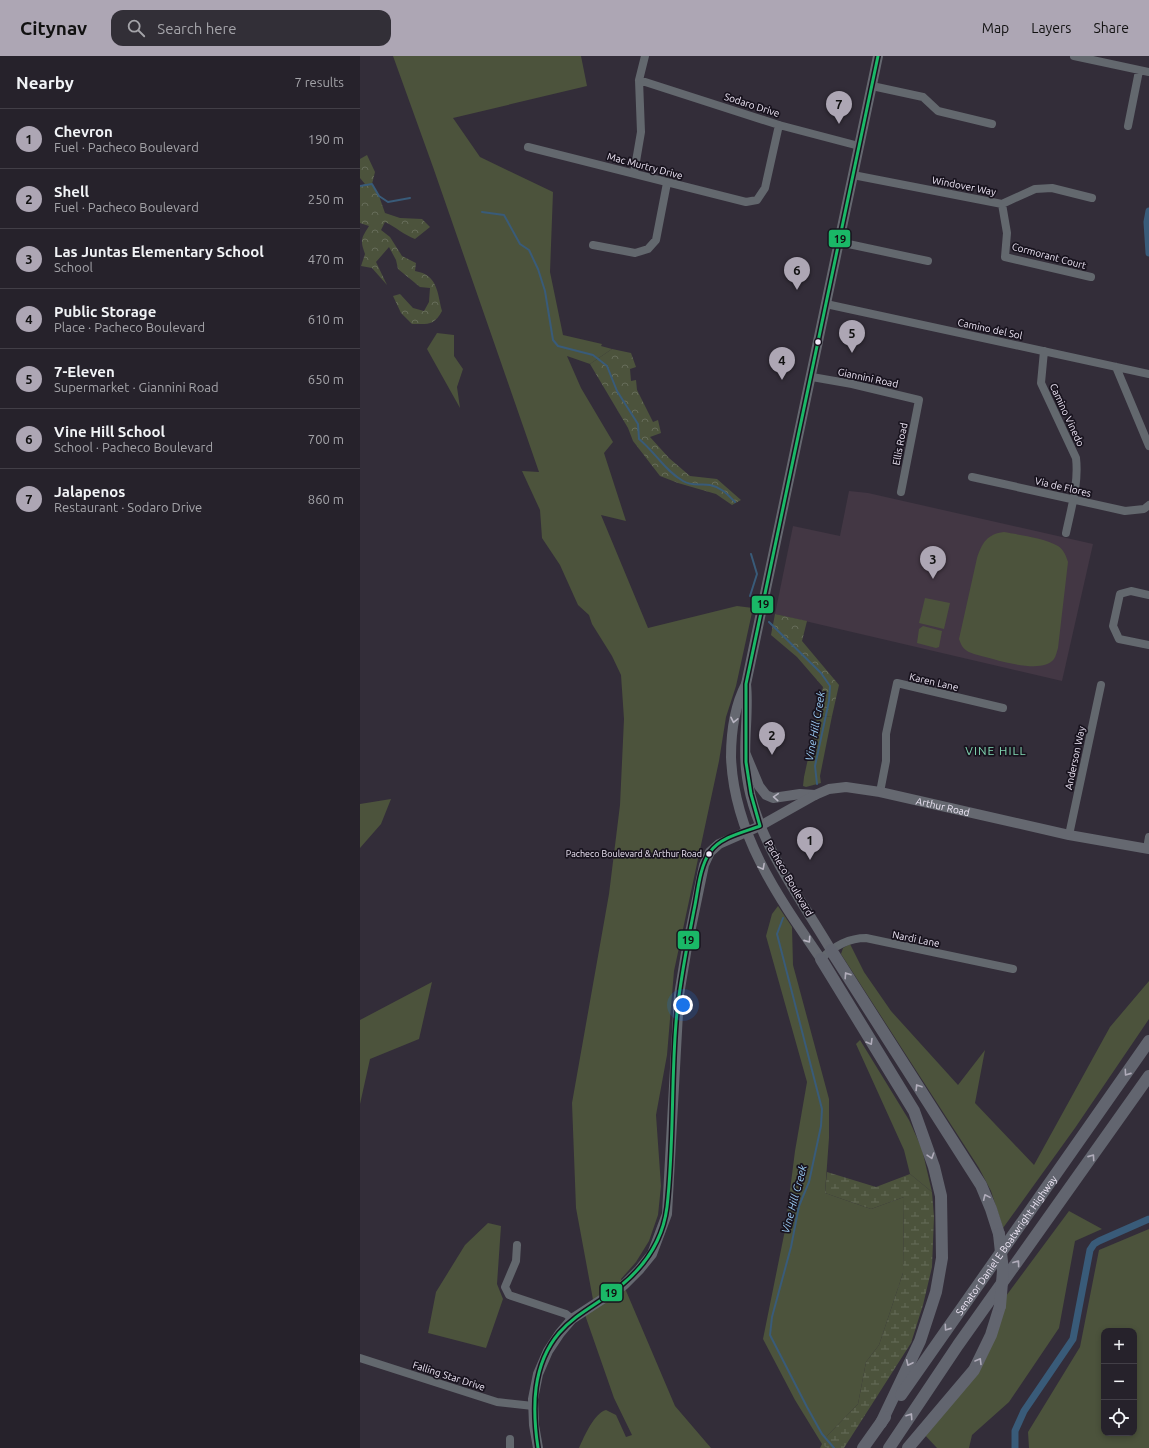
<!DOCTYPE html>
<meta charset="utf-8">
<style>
body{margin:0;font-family:Ubuntu,sans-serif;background:#322f37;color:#f1f3f6}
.controls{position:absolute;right:12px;bottom:12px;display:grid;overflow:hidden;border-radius:8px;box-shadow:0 2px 6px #0003}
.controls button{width:36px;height:36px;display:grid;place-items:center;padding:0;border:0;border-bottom:1px solid #423f47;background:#26222b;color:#f1f3f6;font:20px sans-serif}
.you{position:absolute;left:323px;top:949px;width:14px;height:14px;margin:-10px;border:3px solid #fff;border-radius:50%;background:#1a73e8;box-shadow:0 0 0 6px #1a73e833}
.badge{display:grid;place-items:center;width:26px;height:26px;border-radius:50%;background:#ada6b4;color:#111;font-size:13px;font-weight:700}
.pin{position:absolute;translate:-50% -33px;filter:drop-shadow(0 1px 2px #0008)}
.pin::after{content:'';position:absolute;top:21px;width:14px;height:12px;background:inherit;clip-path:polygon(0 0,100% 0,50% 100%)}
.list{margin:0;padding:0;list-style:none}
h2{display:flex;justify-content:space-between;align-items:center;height:52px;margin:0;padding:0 16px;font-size:17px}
h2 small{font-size:13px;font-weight:400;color:#a4a4a9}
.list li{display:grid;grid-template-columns:26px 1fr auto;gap:12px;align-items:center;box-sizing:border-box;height:60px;padding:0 16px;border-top:1px solid #423f47}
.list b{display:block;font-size:15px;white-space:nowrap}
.list p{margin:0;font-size:13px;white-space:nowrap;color:#a4a4a9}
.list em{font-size:13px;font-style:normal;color:#a4a4a9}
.icon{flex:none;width:22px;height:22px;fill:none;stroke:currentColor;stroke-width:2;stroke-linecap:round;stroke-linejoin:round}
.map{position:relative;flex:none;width:789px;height:1392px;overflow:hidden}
header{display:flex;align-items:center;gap:24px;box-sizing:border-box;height:56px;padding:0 20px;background:#ada6b4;color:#111}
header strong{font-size:19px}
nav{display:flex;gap:22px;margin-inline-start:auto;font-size:14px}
.search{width:280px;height:36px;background:#322f37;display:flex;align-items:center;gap:10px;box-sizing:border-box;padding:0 14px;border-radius:12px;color:#a4a4a9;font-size:15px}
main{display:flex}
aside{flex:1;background:#26222b}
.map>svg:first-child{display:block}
</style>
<header>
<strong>Citynav</strong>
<div class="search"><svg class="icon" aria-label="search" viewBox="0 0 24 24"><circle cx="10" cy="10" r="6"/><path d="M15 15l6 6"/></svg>Search here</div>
<nav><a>Map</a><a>Layers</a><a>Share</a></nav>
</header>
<main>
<aside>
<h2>Nearby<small>7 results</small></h2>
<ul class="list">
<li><span class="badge">1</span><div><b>Chevron</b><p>Fuel · Pacheco Boulevard</p></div><em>190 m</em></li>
<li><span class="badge">2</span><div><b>Shell</b><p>Fuel · Pacheco Boulevard</p></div><em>250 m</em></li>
<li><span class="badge">3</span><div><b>Las Juntas Elementary School</b><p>School</p></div><em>470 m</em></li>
<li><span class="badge">4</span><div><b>Public Storage</b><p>Place · Pacheco Boulevard</p></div><em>610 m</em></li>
<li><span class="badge">5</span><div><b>7-Eleven</b><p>Supermarket · Giannini Road</p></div><em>650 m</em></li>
<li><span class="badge">6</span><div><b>Vine Hill School</b><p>School · Pacheco Boulevard</p></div><em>700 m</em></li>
<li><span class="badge">7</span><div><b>Jalapenos</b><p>Restaurant · Sodaro Drive</p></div><em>860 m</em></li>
</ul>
</aside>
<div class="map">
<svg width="789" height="1392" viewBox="0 0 789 1392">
<defs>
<pattern id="forest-crowns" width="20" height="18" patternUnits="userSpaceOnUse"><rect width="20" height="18" fill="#4c533c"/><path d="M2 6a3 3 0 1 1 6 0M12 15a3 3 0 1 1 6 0" fill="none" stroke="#666c59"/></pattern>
<pattern id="wetland-marsh" width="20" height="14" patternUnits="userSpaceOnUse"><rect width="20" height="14" fill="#4c533c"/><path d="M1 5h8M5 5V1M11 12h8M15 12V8" fill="none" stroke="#666c59"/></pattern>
</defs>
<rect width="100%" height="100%" fill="#332d39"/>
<path fill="#433744" d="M 489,435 L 508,437 L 733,488 L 702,625 L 415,558 L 433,470 L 480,480 Z"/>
<path fill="#4c533c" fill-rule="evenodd" d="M 33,0 L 221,0 L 227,30 L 93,62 L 120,101 L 193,136 L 190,216 L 203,279 L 242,288 L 241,290 L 252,293 L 230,308 L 207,300 L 221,332 L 253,386 L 244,397 L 266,465 L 241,459 L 288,572 L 377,550 L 393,552 L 376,630 L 366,661 L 359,705 L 314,915 L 307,999 L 296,1059 L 301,1130 L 298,1159 L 289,1185 L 276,1206 L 261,1223 L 315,1350 L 351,1392 L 219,1392 C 224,1381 234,1357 246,1354 L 256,1359 L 266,1381 L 272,1379 L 254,1342 L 224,1256 L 234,1249 L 216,1152 L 212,1047 L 249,838 L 260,749 L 264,663 L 261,619 L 252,600 L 232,568 L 229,559 L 218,549 L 200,509 L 182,482 L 180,454 L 162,415 L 179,416 L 73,111 Z
M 77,277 L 94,279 L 94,300 L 103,313 L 97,331 L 100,352 L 67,293 Z
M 644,476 C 659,479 685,482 698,490 C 704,494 706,500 708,506 L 698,592 C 697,595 696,600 694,603 C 682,620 631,602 614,598 C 605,595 602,592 599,583 L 617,502 C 622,487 627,478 644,476 Z
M 565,542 L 590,547 L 584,573 L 559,567 Z
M 563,570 L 582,575 L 579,591 L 576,592 L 557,587 L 559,573 Z
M 472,660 L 460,720 L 461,727 L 446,731 L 443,730 L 444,721 L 457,661 Z
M 31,743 L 21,768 L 0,792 L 0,748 Z
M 418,850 L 432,871 L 433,909 L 469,1043 L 469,1082 L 465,1137 L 511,1153 L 544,1141 L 543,1217 L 519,1289 L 506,1306 L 498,1348 L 468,1379 L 463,1388 L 467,1392 L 460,1392 L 462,1388 L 435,1344 L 403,1283 L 425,1174 L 435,1095 L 447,1026 L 406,880 L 412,858 Z
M 490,888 L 504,916 L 531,955 L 598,1029 L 625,994 L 615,1047 L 674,1109 L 750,971 L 789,925 L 789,963 L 715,1072 L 643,1172 L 631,1135 L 619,1112 L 481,898 L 483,892 Z
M 72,926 L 59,983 L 10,1003 L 0,1048 L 0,964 Z
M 500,984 L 549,1064 L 562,1093 L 572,1136 L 550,1118 L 544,1094 L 496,988 Z
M 709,1155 L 742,1173 L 715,1185 L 699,1272 L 649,1346 L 612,1379 L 609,1392 L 577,1392 L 562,1376 L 596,1336 L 646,1240 Z
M 128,1167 L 141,1170 L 137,1228 L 143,1243 L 126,1292 L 68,1277 L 76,1236 L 105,1189 Z
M 789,1173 L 789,1392 L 669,1392 L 668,1376 L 720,1291 L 739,1194 ZM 744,1275 L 774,1275 L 774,1377 L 744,1377 Z"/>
<path fill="url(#forest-crowns)" d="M 7,99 L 15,116 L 12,128 L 19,140 L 25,157 L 40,162 L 62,163 L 70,171 L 55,183 C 44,179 36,171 25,166 L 21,174 L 30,181 L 42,200 L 56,207 L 55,215 C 78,219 77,236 82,255 C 74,270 68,268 52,268 L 41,257 L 33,240 L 40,238 L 53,252 L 64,255 L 69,246 L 70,232 L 60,231 L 38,213 L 36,204 L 29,191 L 16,206 L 27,229 L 12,212 L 1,210 L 5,198 C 0,184 1,183 9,170 L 0,167 L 0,130 L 5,128 L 0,122 L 0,103 Z
M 252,293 L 271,297 L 276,311 L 270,313 L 271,325 L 276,324 L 277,334 L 293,366 L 298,364 L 301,377 L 290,381 L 309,402 L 330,420 L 357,423 L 381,444 L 372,449 L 356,438 L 318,427 L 300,420 L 273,385 L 268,372 L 230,308 Z
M 415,558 L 447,565 L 442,585 L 479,629 L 472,660 L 457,661 L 463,631 L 437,601 L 411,579 Z"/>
<path fill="url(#wetland-marsh)" d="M 467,1116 L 516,1131 L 550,1118 L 572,1136 L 574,1161 L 572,1211 L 563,1249 L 551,1287 L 484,1392 L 467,1392 L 462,1388 L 468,1379 L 498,1348 L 506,1306 L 519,1289 L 543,1217 L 544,1141 L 511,1153 L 465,1137 Z"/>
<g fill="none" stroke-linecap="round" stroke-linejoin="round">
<path stroke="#395b79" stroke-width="2" d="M 0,130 L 12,128 L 19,140 L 28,146 L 50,142
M 122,156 L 144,159 L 160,188 L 169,194 L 178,213 L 185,235 L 193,284 L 198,290 L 233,299 L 247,310 L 257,335 L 278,368 L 279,383 C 295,396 305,415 323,425 C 333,431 341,427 350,429 C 361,431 368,439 375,446
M 390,540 L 397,518 L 391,498
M 409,566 L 461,617 L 470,630 L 469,645 L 455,710 L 457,728
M 423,862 L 417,878 L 462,1053 L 461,1070 L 449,1126 L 439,1150 L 431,1191 L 412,1261 L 410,1279 L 447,1351 L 462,1378 L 474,1392"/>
<path stroke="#395b79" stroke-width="7" d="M 789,155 L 787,166 L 789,197
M 655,1392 L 655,1375 L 664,1355 L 713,1283 L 730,1194 L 734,1188 L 739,1185 L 789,1163"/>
<path stroke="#63686e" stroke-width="8" d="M 714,0 L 789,16
M 279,24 L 419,69 L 499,90
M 512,30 L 563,41 L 578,55 L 632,68
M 768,70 L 779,15
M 168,91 L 386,146 L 397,144 L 405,132 L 419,69
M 274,117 L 281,76 L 279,24 L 285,0
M 493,119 L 642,148 L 675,133 L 692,132 L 732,142
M 642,148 L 647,177 L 645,201 L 731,221
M 479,186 L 568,205
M 233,189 L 275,197 L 288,193 L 296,184 L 307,127
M 466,248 L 789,318
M 684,295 L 681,327 L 716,402 C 719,427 711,453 706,477
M 756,311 L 789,390
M 452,321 L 492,328 L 559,344 L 541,436
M 612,421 L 765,455 L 784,453 L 789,449
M 789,539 L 771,535 L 760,538 L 753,570 L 759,583 L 789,589
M 520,736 L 526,705 L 526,678 L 537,627 L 643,652
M 709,779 L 741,629
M 787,793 L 789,781
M 461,903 C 474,890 488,882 506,882 L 653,913
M 157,1189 L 156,1205 L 145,1231 L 149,1239 L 206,1258 L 212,1263
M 0,1302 L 137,1346 L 173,1350
M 150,1383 L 150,1392"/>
<g stroke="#656870" stroke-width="10">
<path d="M 386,628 C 374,651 371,676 371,701 C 374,779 419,842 461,903"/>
<path d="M 386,699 L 399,730 L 406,739 L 413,742 L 440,738 L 455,739"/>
<path d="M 471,894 C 438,838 392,779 386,713 C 383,685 389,656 386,628 L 518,0"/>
<path id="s1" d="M 178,1392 L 174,1369 L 173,1343 L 178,1318 L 188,1295 L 200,1277 L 212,1263 L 264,1229 L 279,1214 L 292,1198 L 307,1158 L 319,939 L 327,891 L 344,809 L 350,796 L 359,788 L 400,770 L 455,739 L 469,733 L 486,731 L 520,736 L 709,779 L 789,793"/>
</g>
<g stroke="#62656f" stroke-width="12">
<path d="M 471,894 L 621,1129 L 631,1153 L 639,1178"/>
<path d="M 461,903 L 554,1055 L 574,1111 L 581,1140 L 582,1202 L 576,1236 L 560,1285 L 521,1367"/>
<path id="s2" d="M 541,1339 L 789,985"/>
<path d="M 503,1392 L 525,1361"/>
<path d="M 529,1392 L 598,1289 L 789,1020"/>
<path d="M 548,1392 L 614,1314 L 631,1279 L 640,1250"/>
</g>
<path stroke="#62656f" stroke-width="12" d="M 639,1178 L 643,1215 L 640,1250"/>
<g stroke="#18131e" stroke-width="6">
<path id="bus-1" d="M 178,1392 C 172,1352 172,1309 199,1277 C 212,1262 228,1253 244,1242 C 276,1221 302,1191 307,1151 C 314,1090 311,1028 316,967 C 319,928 327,891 334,854 C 338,836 339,812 350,796 C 360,781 384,776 400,770 L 391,738 L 386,706 L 386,628 L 518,0"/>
</g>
<use href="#bus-1" stroke="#1ab867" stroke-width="3"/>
</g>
<defs><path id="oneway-chevron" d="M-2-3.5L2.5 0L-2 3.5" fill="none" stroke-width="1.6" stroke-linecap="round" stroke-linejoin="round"/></defs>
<g stroke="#b8b4c1">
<use href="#oneway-chevron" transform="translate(374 664) rotate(102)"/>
<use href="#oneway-chevron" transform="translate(416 741) rotate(-176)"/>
<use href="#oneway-chevron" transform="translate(402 811) rotate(62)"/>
<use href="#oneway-chevron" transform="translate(448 884) rotate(55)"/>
</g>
<g stroke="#b0acba">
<use href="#oneway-chevron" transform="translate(487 919) rotate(-123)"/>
<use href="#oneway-chevron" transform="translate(510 986) rotate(59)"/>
<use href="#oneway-chevron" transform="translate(767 1017) rotate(125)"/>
<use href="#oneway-chevron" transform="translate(558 1031) rotate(-122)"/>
<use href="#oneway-chevron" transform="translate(571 1100) rotate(72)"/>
<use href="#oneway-chevron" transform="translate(732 1101) rotate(-55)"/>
<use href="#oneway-chevron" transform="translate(626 1141) rotate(-114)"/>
<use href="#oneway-chevron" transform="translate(657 1207) rotate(-54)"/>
<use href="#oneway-chevron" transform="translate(587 1272) rotate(125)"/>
<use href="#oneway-chevron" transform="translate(619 1305) rotate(-59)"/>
<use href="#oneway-chevron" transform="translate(549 1307) rotate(115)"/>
<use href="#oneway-chevron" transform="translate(550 1360) rotate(-56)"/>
</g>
<g fill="#efe7f7" stroke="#18131e" stroke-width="1.5">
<circle cx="458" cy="286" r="3.5"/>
<circle cx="349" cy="798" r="3.5"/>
</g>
<g text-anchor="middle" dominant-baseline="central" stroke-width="3.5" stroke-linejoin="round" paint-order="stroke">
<g font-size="9" fill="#efe7f7" stroke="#18131e" text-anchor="end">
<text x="342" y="798">Pacheco Boulevard &amp; Arthur Road</text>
</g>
<g font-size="10" fill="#efe7f7" stroke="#18131e">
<text transform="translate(392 49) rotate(18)">Sodaro Drive</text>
<text transform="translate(285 110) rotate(15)">Mac Murtry Drive</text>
<text transform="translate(604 130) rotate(11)">Windover Way</text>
<text transform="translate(689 200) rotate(15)">Cormorant Court</text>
<text transform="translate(630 273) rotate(12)">Camino del Sol</text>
<text transform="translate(508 322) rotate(12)">Giannini Road</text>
<text transform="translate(707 359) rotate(65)">Camino Vinedo</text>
<text transform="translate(540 388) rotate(-79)">Ellis Road</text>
<text transform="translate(703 431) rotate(13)">Via de Flores</text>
<text transform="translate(574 626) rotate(13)">Karen Lane</text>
<text transform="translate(715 702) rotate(-78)">Anderson Way</text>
<text stroke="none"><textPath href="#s1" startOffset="904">Arthur Road</textPath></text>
<text transform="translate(429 822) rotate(60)">Pacheco Boulevard</text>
<text transform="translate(556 883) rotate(11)">Nardi Lane</text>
<text stroke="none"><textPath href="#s2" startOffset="183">Senator Daniel E Boatwright Highway</textPath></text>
<text transform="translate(89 1320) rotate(18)">Falling Star Drive</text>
</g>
<g font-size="11" font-style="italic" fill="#9acbf4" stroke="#18131e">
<text transform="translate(455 670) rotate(-80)">Vine Hill Creek</text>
<text transform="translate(434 1143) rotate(-75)">Vine Hill Creek</text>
</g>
<g font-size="12" letter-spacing="1" fill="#81d7b2" stroke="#18131e">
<text x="636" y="694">VINE HILL</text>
</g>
</g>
<g stroke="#18131e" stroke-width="1.5">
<rect x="468" y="173" width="23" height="19" rx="4" fill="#1ab867"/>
<rect x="391" y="539" width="23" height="19" rx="4" fill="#1ab867"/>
<rect x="317" y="874" width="23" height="20" rx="4" fill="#1ab867"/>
<rect x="240" y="1227" width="23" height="19" rx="4" fill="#1ab867"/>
</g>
<g font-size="11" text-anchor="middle" font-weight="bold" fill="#111">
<text x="480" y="187">19</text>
<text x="403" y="552">19</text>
<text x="328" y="888">19</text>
<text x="251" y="1241">19</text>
</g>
</svg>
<div class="controls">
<button>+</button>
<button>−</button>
<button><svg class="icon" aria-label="locate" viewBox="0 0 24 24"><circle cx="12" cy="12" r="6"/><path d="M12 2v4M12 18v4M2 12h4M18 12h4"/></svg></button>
</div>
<div class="you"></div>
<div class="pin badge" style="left:450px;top:804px">1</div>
<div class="pin badge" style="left:412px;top:699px">2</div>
<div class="pin badge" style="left:573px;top:523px">3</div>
<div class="pin badge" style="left:422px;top:324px">4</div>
<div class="pin badge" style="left:492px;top:297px">5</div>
<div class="pin badge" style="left:437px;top:234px">6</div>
<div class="pin badge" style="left:479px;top:68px">7</div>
</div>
</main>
